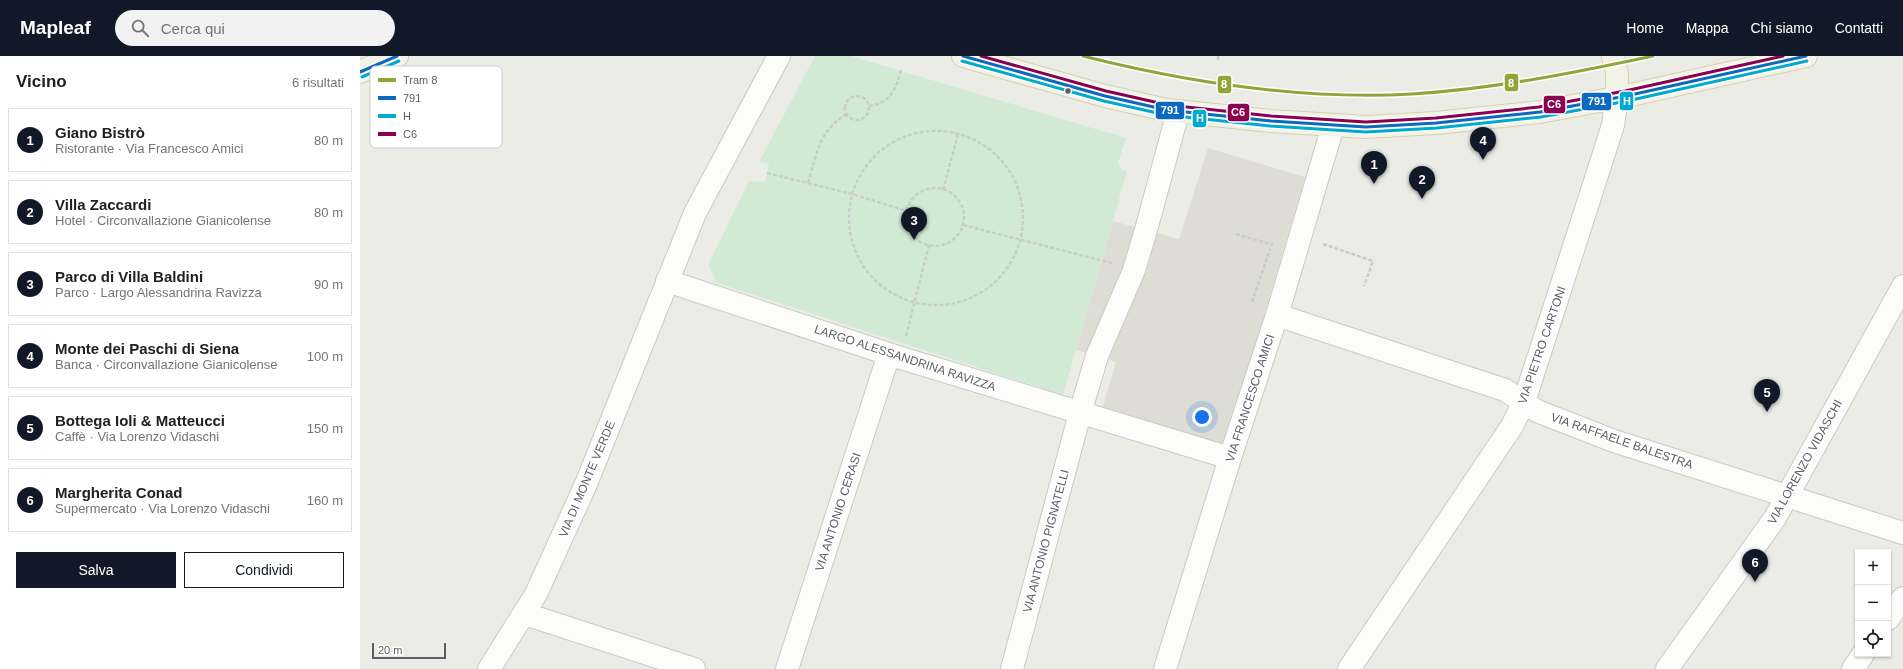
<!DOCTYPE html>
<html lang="it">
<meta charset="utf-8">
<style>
body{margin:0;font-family:Arial,sans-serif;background:#f2f2f2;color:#202124}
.controls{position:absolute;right:12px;bottom:12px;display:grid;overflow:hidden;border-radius:0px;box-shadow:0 1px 3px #0004}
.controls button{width:36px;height:36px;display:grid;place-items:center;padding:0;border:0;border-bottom:1px solid #e0e0e0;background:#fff;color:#202124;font:20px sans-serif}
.scale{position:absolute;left:12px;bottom:10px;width:74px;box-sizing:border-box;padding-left:4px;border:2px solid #5b5e65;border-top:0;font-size:11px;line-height:14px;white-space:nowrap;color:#5b5e65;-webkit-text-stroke:3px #fff;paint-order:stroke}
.you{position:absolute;left:842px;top:361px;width:14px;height:14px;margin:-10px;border:3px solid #fff;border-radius:50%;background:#1a73e8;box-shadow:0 0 0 6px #1a73e833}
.badge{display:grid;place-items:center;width:26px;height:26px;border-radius:50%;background:#111827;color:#fff;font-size:13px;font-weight:700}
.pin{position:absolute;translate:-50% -33px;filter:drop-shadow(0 1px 2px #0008)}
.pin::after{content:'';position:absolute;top:21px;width:14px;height:12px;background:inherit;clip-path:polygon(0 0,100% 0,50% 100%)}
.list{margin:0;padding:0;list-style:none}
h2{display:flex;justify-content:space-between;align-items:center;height:52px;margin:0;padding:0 16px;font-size:17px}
h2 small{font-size:13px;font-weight:400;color:#757577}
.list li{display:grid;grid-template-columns:26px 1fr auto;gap:12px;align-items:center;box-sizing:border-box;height:64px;margin:0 8px 8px;padding:0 8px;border:1px solid #e0e0e0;border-radius:0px}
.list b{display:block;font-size:15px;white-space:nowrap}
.list p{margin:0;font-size:13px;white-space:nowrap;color:#757577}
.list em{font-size:13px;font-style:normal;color:#757577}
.actions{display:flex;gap:8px;padding:12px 16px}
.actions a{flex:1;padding:9px 0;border:1px solid #111827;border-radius:0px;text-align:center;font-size:14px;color:#111827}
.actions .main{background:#111827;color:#fff}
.icon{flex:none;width:22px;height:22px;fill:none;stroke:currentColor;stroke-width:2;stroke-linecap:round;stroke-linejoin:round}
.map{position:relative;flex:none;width:1543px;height:613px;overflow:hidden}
header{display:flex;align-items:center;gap:24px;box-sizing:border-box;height:56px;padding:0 20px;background:#111827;color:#fff}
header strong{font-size:19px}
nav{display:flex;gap:22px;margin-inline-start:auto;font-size:14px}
.search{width:280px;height:36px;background:#f2f2f2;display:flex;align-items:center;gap:10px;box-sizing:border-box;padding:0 14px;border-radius:22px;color:#757577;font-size:15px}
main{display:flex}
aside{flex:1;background:#fff}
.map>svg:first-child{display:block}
</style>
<header>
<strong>Mapleaf</strong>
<div class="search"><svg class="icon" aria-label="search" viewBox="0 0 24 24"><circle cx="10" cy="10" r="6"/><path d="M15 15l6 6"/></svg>Cerca qui</div>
<nav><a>Home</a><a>Mappa</a><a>Chi siamo</a><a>Contatti</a></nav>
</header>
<main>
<aside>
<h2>Vicino<small>6 risultati</small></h2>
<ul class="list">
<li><span class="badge">1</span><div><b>Giano Bistrò</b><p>Ristorante · Via Francesco Amici</p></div><em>80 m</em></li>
<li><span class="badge">2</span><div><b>Villa Zaccardi</b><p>Hotel · Circonvallazione Gianicolense</p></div><em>80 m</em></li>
<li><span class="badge">3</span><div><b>Parco di Villa Baldini</b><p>Parco · Largo Alessandrina Ravizza</p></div><em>90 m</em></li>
<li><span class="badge">4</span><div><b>Monte dei Paschi di Siena</b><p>Banca · Circonvallazione Gianicolense</p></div><em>100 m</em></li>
<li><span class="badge">5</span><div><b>Bottega Ioli &amp; Matteucci</b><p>Caffè · Via Lorenzo Vidaschi</p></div><em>150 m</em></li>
<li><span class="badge">6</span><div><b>Margherita Conad</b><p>Supermercato · Via Lorenzo Vidaschi</p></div><em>160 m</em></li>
</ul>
<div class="actions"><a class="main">Salva</a><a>Condividi</a></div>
</aside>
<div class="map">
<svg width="1543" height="613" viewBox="0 0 1543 613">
<rect width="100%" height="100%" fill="#ecece6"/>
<path fill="#deddd5" d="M 848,92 L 945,121 L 866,389 L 742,353 L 756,306 L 716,294 L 753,165 L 819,183 Z"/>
<path fill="#d2ead3" d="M 455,0 L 491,0 L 766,82 L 758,107 L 763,114 L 767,115 L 703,339 L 357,227 L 348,209 L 389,125 L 405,126 L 409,108 L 399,106 Z"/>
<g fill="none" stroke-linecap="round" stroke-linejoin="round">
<g stroke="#c8cac8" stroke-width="24">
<path id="street" d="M 307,225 L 541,302 L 870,402
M 917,259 L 1145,334 L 1177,355 L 1254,385 L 1543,477
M 165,558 L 334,613
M 1528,563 L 1543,542
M 129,613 L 176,538 L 226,428 L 335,157 L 419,0
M 427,613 L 529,298
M 652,613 L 720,357 L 737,300 L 774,214 L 786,174 L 818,56
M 805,613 L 870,402 L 917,259 L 973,70
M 989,613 L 1152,370 L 1164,346 L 1247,88 L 1253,69 L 1257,41
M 1307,613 L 1415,462 L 1543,230
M 1493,613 L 1503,598"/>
</g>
<g stroke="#d5d0b2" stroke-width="24">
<path id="primary" d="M 603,0 L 745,40 L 807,54 L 911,65 L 1006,71 L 1076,67 L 1180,56 L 1266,40 L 1446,0
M 1253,0 L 1257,17 L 1257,41
M 0,16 L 37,0"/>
</g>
<path stroke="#c8cdca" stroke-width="2.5" stroke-dasharray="4 2" stroke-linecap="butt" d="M 858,4 L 858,0
M485 52a12 12 0 1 1 24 0a12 12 0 1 1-24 0Z
M 509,50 C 531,47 536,33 541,14
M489 162a87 87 0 1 1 174 0a87 87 0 1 1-174 0Z
M 407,117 L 492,138 L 547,155
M 448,127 C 457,98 458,75 487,58
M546 161a29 29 0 1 1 58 0a29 29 0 1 1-58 0Z
M 583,134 L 598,78
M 603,169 L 752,207
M 876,178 L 913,189
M 963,188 L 1013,205 L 1004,230
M 892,246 L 910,193
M 546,280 L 569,189"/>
<use href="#street" stroke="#fcfcfb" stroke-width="22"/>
<use href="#primary" stroke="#f3f2e7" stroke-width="22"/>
<g stroke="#fff" stroke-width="6">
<path id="bus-1" d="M 603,0 L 745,40 L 807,54 L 911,65 L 1006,71 L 1076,67 L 1180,56 L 1266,40 L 1446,0
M 0,16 L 37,0"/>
</g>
<g stroke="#fff" stroke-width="6">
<path id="bus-2" d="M 602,5 L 744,45 L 806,59 L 910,70 L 1006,76 L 1077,72 L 1181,61 L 1267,45 L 1447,5
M 2,21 L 39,5"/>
</g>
<g stroke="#fff" stroke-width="6">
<path id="bus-3" d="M 621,0 L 746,35 L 808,49 L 911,60 L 1006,66 L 1076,62 L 1179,51 L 1265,35 L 1423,0"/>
</g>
<use href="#bus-1" stroke="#0c69bf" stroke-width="3"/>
<use href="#bus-2" stroke="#00a9ce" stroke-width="3"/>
<use href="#bus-3" stroke="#8b004f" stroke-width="3"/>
<g stroke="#fff" stroke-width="6">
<path id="tram-1" d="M 723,0 C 830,27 941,44 1052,38 C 1133,33 1213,17 1293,0"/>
</g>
<use href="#tram-1" stroke="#92a538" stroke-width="3"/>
</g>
<circle fill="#5b5e65" stroke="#fff" stroke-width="1.5" cx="708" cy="35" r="3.5"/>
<g text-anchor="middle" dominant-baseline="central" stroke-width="3" stroke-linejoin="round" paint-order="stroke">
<g font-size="12" fill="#5b5e65" stroke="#fff">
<text transform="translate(1182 289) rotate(-71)">VIA PIETRO CARTONI</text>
<text transform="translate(545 302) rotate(18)">LARGO ALESSANDRINA RAVIZZA</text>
<text transform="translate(890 342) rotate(-72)">VIA FRANCESCO AMICI</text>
<text transform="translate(1262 385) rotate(19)">VIA RAFFAELE BALESTRA</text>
<text transform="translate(1445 406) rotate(-61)">VIA LORENZO VIDASCHI</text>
<text transform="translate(227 423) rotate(-67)">VIA DI MONTE VERDE</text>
<text transform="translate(478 456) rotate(-72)">VIA ANTONIO CERASI</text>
<text transform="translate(686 485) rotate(-75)">VIA ANTONIO PIGNATELLI</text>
</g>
</g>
<rect x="10" y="10" width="132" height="82" rx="6" fill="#fff" stroke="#cecfd1" stroke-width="1"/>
<rect x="18" y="22" width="18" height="4" fill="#92a538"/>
<rect x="18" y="40" width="18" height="4" fill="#0c69bf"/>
<rect x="18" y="58" width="18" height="4" fill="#00a9ce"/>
<rect x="18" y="76" width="18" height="4" fill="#8b004f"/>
<g font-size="11" fill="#5b5e65">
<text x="43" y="28">Tram 8</text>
<text x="43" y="46">791</text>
<text x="43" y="64">H</text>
<text x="43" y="82">C6</text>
</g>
<g stroke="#fff" stroke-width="1.5">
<rect x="1144" y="17" width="15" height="19" rx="4" fill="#92a538"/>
<rect x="857" y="19" width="15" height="19" rx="4" fill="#92a538"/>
<rect x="1259" y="35" width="15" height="20" rx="4" fill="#00a9ce"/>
<rect x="1221" y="36" width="31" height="19" rx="4" fill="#0c69bf"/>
<rect x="1183" y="39" width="23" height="19" rx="4" fill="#8b004f"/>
<rect x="795" y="45" width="30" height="19" rx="4" fill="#0c69bf"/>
<rect x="867" y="47" width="23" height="19" rx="4" fill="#8b004f"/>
<rect x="832" y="53" width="15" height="19" rx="4" fill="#00a9ce"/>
</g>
<g font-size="11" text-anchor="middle" font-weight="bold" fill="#fff">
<text x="1151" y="31">8</text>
<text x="864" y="32">8</text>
<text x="1267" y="49">H</text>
<text x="1237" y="49">791</text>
<text x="1194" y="52">C6</text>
<text x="810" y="58">791</text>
<text x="878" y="60">C6</text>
<text x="840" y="66">H</text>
</g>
</svg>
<div class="controls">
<button>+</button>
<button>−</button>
<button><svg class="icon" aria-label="locate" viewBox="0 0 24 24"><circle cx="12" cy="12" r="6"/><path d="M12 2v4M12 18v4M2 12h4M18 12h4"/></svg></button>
</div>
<div class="scale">20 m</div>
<div class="you"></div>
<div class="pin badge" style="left:1014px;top:128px">1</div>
<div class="pin badge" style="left:1062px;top:143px">2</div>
<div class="pin badge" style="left:554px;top:184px">3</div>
<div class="pin badge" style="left:1123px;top:104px">4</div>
<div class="pin badge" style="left:1407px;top:356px">5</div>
<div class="pin badge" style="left:1395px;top:526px">6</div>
</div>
</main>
